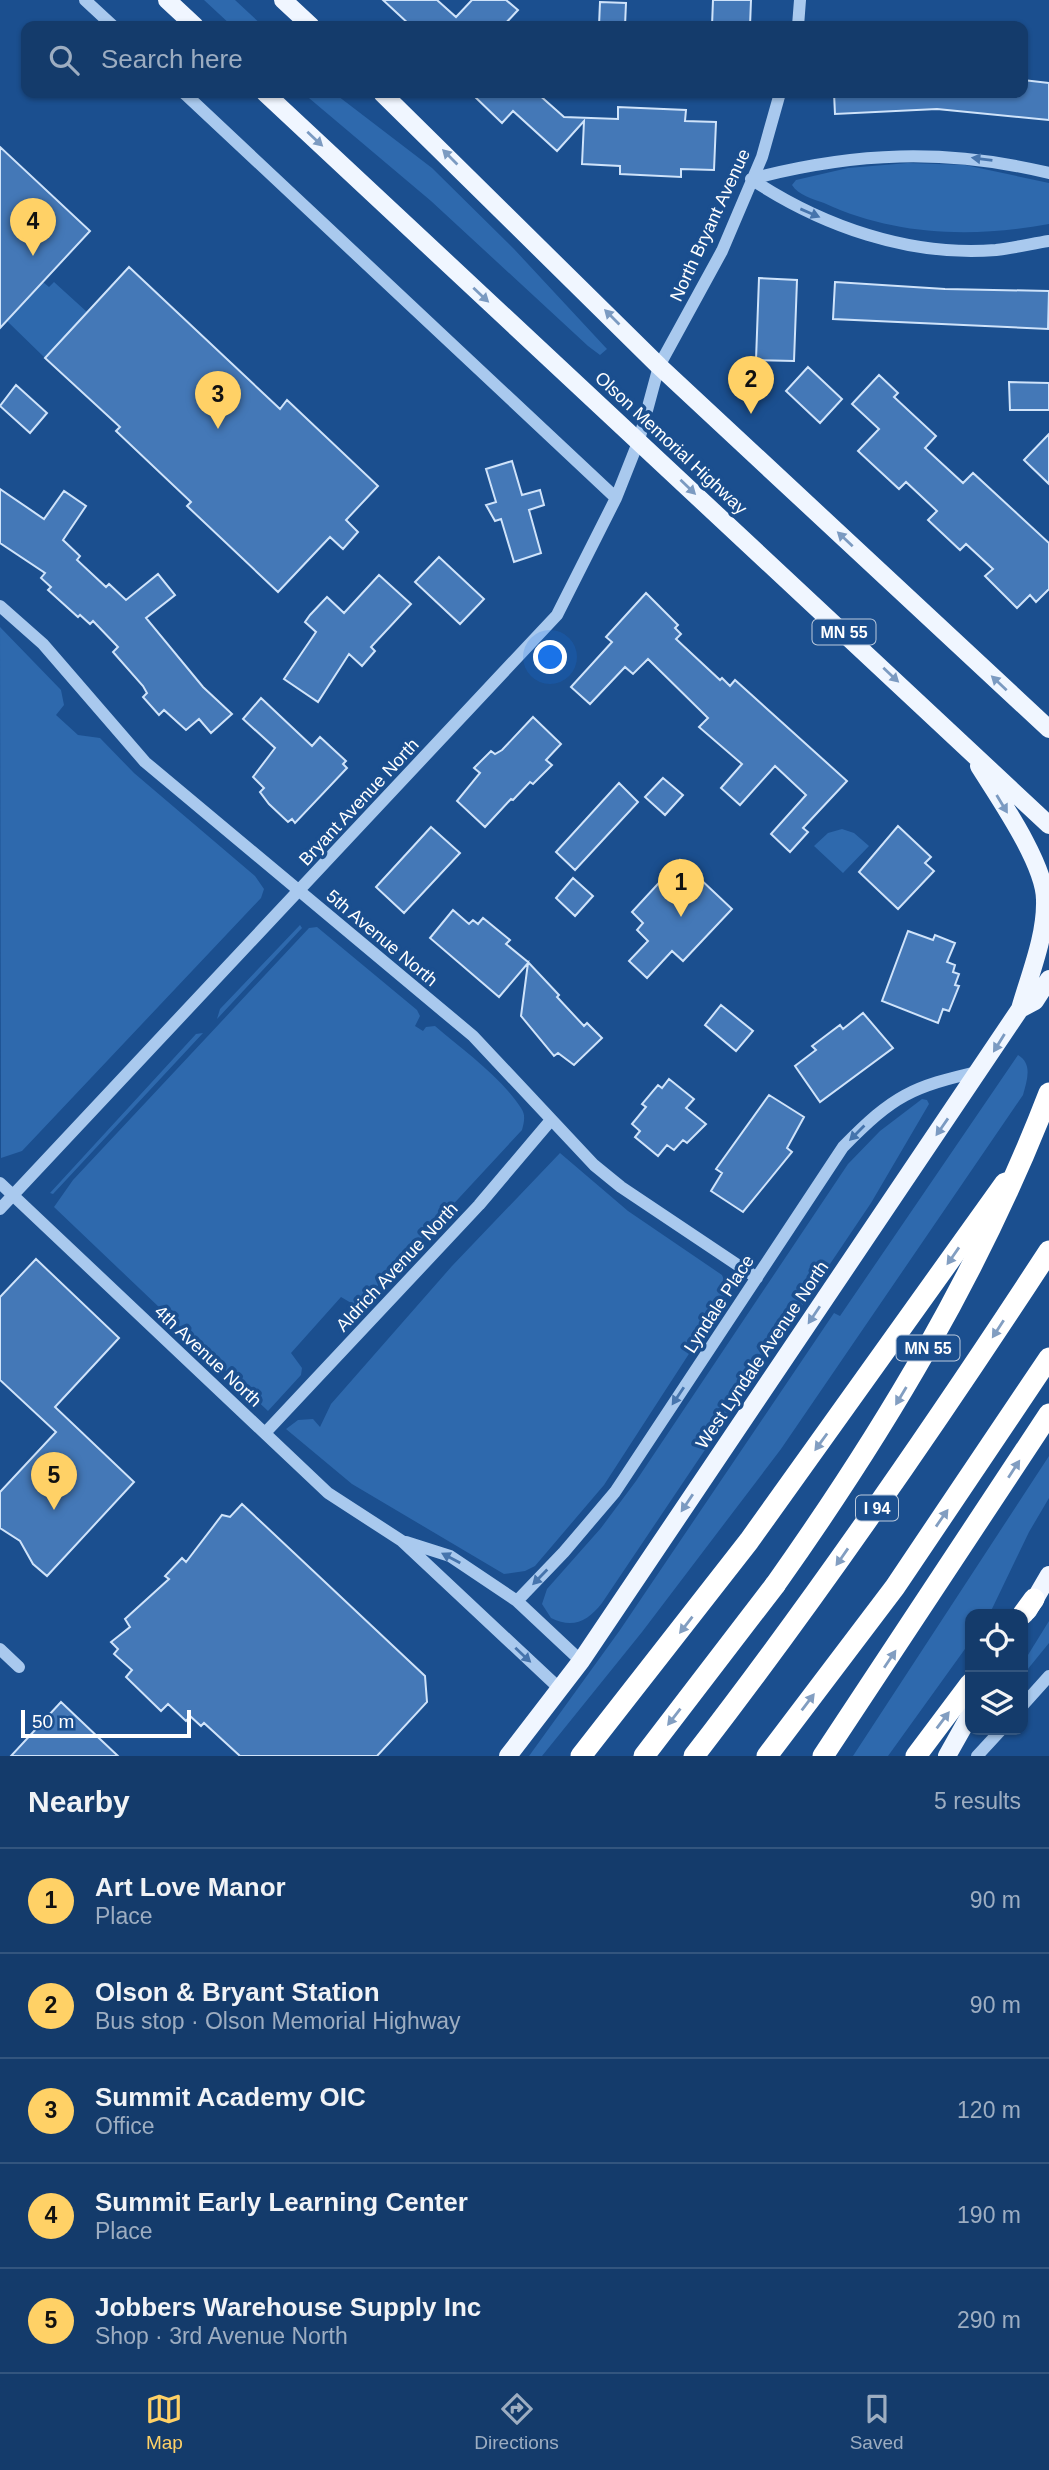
<!DOCTYPE html>
<meta charset="utf-8">
<style>
body{margin:0;font-family:Arial,sans-serif;background:#214673;color:#f1f3f6}
.controls{position:absolute;right:21px;bottom:21px;display:grid;overflow:hidden;border-radius:14px;box-shadow:0 2px 5px #0004}
.controls button{width:63px;height:63px;display:grid;place-items:center;padding:0;border:0;border-bottom:2px solid #33557e;background:#143b6b;color:#f1f3f6;font:35px sans-serif}
.scale{position:absolute;left:21px;bottom:18px;width:170px;box-sizing:border-box;padding-left:7px;border:4px solid #fff;border-top:0;font-size:19px;line-height:24px;white-space:nowrap;color:#fff;-webkit-text-stroke:5px #1b4f8f;paint-order:stroke}
.you{position:absolute;left:551px;top:658px;width:24px;height:24px;margin:-18px;border:5px solid #fff;border-radius:50%;background:#1a73e8;box-shadow:0 0 0 10px #1a73e833}
.badge{display:grid;place-items:center;width:46px;height:46px;border-radius:50%;background:#ffd166;color:#111;font-size:23px;font-weight:700}
.pin{position:absolute;translate:-50% -58px;filter:drop-shadow(0 2px 4px #0008)}
.pin::after{content:'';position:absolute;top:37px;width:24px;height:21px;background:inherit;clip-path:polygon(0 0,100% 0,50% 100%)}
.list{margin:0;padding:0;list-style:none}
h2{display:flex;justify-content:space-between;align-items:center;height:91px;margin:0;padding:0 28px;font-size:30px}
h2 small{font-size:23px;font-weight:400;color:#9dadc1}
.list li{display:grid;grid-template-columns:46px 1fr auto;gap:21px;align-items:center;box-sizing:border-box;height:105px;padding:0 28px;border-top:2px solid #33557e}
.list b{display:block;font-size:26px;white-space:nowrap}
.list p{margin:0;font-size:23px;white-space:nowrap;color:#9dadc1}
.list em{font-size:23px;font-style:normal;color:#9dadc1}
.icon{flex:none;width:38px;height:38px;fill:none;stroke:currentColor;stroke-width:2;stroke-linecap:round;stroke-linejoin:round}
.map{position:relative;flex:none;width:1049px;height:1756px;overflow:hidden}
.search{position:absolute;background:#143b6b;box-shadow:0 2px 5px #0004;left:21px;right:21px;top:21px;height:77px;display:flex;align-items:center;gap:18px;box-sizing:border-box;padding:0 24px;border-radius:14px;color:#9dadc1;font-size:26px}
.sheet{height:616px;background:#143b6b}
nav{display:flex;justify-content:space-around;align-items:center;box-sizing:border-box;height:98px;border-top:2px solid #33557e;background:#143b6b;font-size:19px;color:#9dadc1}
nav a{display:grid;justify-items:center;gap:4px}
nav .on{color:#ffd166}
.map>svg:first-child{display:block}
</style>
<div class="map">
<svg width="1049" height="1756" viewBox="0 0 1049 1756">
<rect width="100%" height="100%" fill="#1b4f8f"/>
<path fill="#2e69ad" d="M 204,0 L 235,0 L 263,26 L 232,26 Z
M 303,93 L 334,93 L 432,168 L 514,249 L 607,349 L 600,355 L 588,346 L 431,201 Z
M 908,163 L 965,165 L 1049,183 L 1049,224 C 973,238 895,236 824,203 C 813,199 798,195 792,185 L 796,180 L 848,168 Z
M 43,282 L 49,287 L 54,282 L 87,312 L 45,358 L 7,321 Z
M 0,627 L 61,690 L 64,705 L 56,715 L 78,735 L 100,738 L 134,773 L 255,876 L 264,889 L 261,898 L 22,1151 L 1,1158 Z
M 842,829 L 854,833 L 869,846 L 843,873 L 814,846 L 828,833 Z
M 300,925 L 302,928 L 217,1019 L 220,1009 Z
M 317,927 L 417,1010 L 420,1016 L 415,1026 L 423,1031 L 426,1027 L 435,1026 C 462,1049 502,1078 521,1108 C 526,1115 524,1122 522,1130 L 358,1307 L 341,1297 L 291,1353 L 302,1368 L 301,1375 L 268,1411 L 54,1207 L 73,1180 L 309,928 Z
M 203,1033 L 53,1194 L 50,1193 L 196,1034 Z
M 1018,1055 C 1033,1064 1027,1080 1023,1095 L 781,1449 L 642,1632 L 542,1756 L 529,1756 L 620,1630 L 834,1313 L 840,1316 Z
M 922,1099 L 927,1100 L 929,1104 L 871,1203 L 602,1603 C 588,1621 573,1629 551,1618 L 542,1604 L 547,1589 L 601,1528 L 636,1481 L 848,1164 L 880,1131 Z
M 560,1153 L 628,1211 L 722,1275 L 729,1292 L 604,1485 L 535,1566 L 525,1571 L 504,1574 L 352,1484 L 286,1429 L 298,1420 L 313,1419 L 320,1427 L 331,1404 L 452,1266 Z
M 1049,1456 L 1049,1498 L 1029,1532 L 990,1613 L 970,1614 L 970,1642 L 888,1756 L 853,1756 Z
M 1049,1621 L 1049,1643 L 1023,1675 L 1023,1663 Z"/>
<path fill="#4478b7" stroke="#cfe3fa" stroke-width="2" d="M 383,0 L 437,0 L 456,17 L 472,0 L 506,0 L 518,10 L 503,26 L 411,26 Z
M 713,0 L 751,0 L 750,26 L 712,26 Z
M 600,2 L 626,3 L 625,26 L 599,26 Z
M 1023,80 L 1049,83 L 1049,120 L 937,109 L 835,114 L 834,93 L 1023,93 Z
M 471,93 L 537,93 L 564,117 L 618,119 L 618,107 L 686,110 L 685,121 L 716,122 L 714,170 L 681,169 L 681,177 L 620,174 L 620,166 L 582,164 L 584,121 L 557,151 L 513,111 L 502,123 Z
M 0,147 L 90,231 L 0,328 Z
M 129,267 L 280,409 L 287,400 L 378,486 L 346,520 L 358,532 L 343,549 L 330,537 L 278,592 L 187,506 L 191,502 L 116,431 L 120,427 L 45,358 Z
M 759,278 L 797,280 L 794,361 L 756,360 Z
M 835,282 L 945,289 L 1049,291 L 1048,329 L 833,319 Z
M 808,367 L 842,399 L 820,423 L 786,391 Z
M 879,375 L 898,393 L 894,397 L 936,436 L 925,448 L 963,483 L 973,473 L 1049,543 L 1049,589 L 1036,602 L 1030,595 L 1017,608 L 985,576 L 993,569 L 966,544 L 960,550 L 928,520 L 937,511 L 906,482 L 899,489 L 858,451 L 879,429 L 852,404 Z
M 1009,382 L 1049,383 L 1049,410 L 1010,410 Z
M 16,385 L 47,413 L 30,433 L 0,406 Z
M 1049,434 L 1049,484 L 1024,460 Z
M 512,461 L 522,495 L 540,490 L 544,505 L 529,510 L 541,553 L 514,562 L 501,519 L 495,521 L 486,505 L 496,502 L 486,469 Z
M 0,489 L 44,519 L 64,491 L 86,506 L 63,540 L 80,556 L 77,560 L 106,587 L 109,584 L 126,600 L 158,574 L 175,595 L 146,618 L 203,687 L 232,714 L 211,733 L 199,719 L 186,730 L 164,710 L 159,715 L 143,697 L 147,693 L 143,686 L 113,652 L 118,647 L 93,621 L 90,624 L 80,615 L 78,617 L 48,590 L 51,587 L 41,578 L 45,573 L 0,543 Z
M 439,557 L 484,599 L 460,624 L 415,582 Z
M 379,575 L 411,604 L 371,647 L 375,651 L 362,666 L 349,654 L 318,702 L 284,679 L 316,632 L 305,622 L 310,615 L 327,597 L 344,613 Z
M 646,593 L 678,625 L 675,628 L 681,634 L 676,639 L 720,680 L 722,678 L 730,686 L 735,680 L 847,781 L 803,828 L 808,832 L 790,852 L 771,834 L 806,795 L 775,766 L 740,805 L 721,788 L 742,764 L 699,727 L 708,718 L 648,659 L 633,674 L 625,667 L 590,704 L 571,687 L 612,642 L 606,637 Z
M 261,698 L 312,746 L 320,737 L 346,761 L 343,764 L 347,768 L 295,823 L 292,819 L 288,822 L 269,804 L 260,792 L 264,788 L 253,777 L 275,748 L 243,719 Z
M 533,717 L 561,744 L 546,760 L 552,765 L 533,784 L 530,782 L 513,800 L 511,799 L 485,827 L 457,801 L 480,773 L 474,768 L 491,751 L 495,754 L 502,750 Z
M 663,778 L 683,795 L 665,815 L 645,797 Z
M 619,783 L 638,802 L 575,870 L 556,852 Z
M 898,826 L 931,857 L 925,863 L 934,871 L 898,909 L 859,872 Z
M 431,827 L 460,853 L 404,913 L 376,887 Z
M 680,860 L 732,909 L 683,961 L 672,951 L 647,978 L 629,961 L 648,941 L 637,930 L 643,923 L 632,912 Z
M 573,878 L 593,896 L 575,916 L 556,898 Z
M 453,910 L 469,924 L 473,920 L 478,924 L 483,918 L 510,940 L 506,944 L 528,962 L 559,995 L 557,997 L 584,1026 L 587,1023 L 602,1038 L 574,1065 L 558,1053 L 554,1056 L 521,1016 L 528,963 L 499,997 L 430,938 Z
M 908,931 L 933,940 L 935,935 L 955,943 L 947,962 L 955,965 L 953,972 L 959,974 L 955,985 L 959,986 L 949,1011 L 943,1009 L 938,1023 L 882,1001 Z
M 721,1005 L 753,1031 L 736,1051 L 705,1025 Z
M 863,1013 L 893,1048 L 820,1102 L 795,1066 L 816,1050 L 812,1046 L 840,1025 L 843,1029 Z
M 669,1079 L 694,1099 L 686,1108 L 706,1124 L 687,1143 L 683,1140 L 674,1150 L 667,1145 L 658,1156 L 635,1137 L 640,1131 L 632,1124 L 646,1107 L 642,1104 L 658,1085 L 662,1088 Z
M 769,1095 L 804,1117 L 787,1148 L 792,1152 L 743,1212 L 711,1191 L 722,1173 L 716,1169 Z
M 36,1259 L 119,1338 L 55,1407 L 134,1482 L 47,1576 L 33,1564 L 20,1541 L 0,1528 L 0,1492 L 56,1432 L 0,1380 L 0,1297 Z
M 242,1504 L 425,1676 L 427,1702 L 377,1756 L 240,1756 L 204,1723 L 201,1726 L 190,1716 L 186,1721 L 168,1704 L 161,1711 L 126,1677 L 132,1670 L 114,1654 L 118,1649 L 111,1642 L 130,1627 L 125,1619 L 169,1579 L 165,1576 L 182,1558 L 186,1562 L 222,1515 L 230,1517 Z
M 61,1702 L 101,1740 L 118,1756 L 11,1756 Z"/>
<g fill="none" stroke-linecap="round" stroke-linejoin="round">
<path stroke="#a9c9ee" stroke-width="12" d="M 85,0 L 113,26
M 798,26 L 800,0
M 184,93 L 616,498
M 751,179 C 822,226 909,257 996,250 C 1013,248 1031,244 1049,241
M 751,179 C 854,152 945,148 1049,173
M 0,606 L 43,644 L 145,762 L 473,1036 L 594,1165 L 621,1187 L 757,1278
M 0,1183 L 328,1493 L 402,1541 L 560,1689
M 0,1209 L 557,615 L 616,498 L 639,440 L 659,366 L 722,251 L 762,157 L 780,93
M 265,1433 L 479,1205 L 551,1120
M 406,1542 L 450,1556 L 517,1601 L 581,1661
M 517,1601 L 564,1552 L 615,1492 L 843,1147 C 894,1095 911,1087 981,1071
M 0,1649 L 19,1667
M 1023,1705 L 1049,1676
M 977,1756 L 1001,1730"/>
<path stroke="#f0f6ff" stroke-width="18" d="M 167,0 L 195,26
M 283,0 L 311,26
M 265,93 L 1049,825
M 382,93 L 659,366 L 1049,729
M 979,766 C 999,798 1045,864 1045,900 C 1046,936 1030,974 1020,1009
M 1028,1611 L 1049,1575
M 508,1756 L 581,1661 L 1020,1009 L 1035,1001 L 1049,979
M 947,1756 L 970,1715"/>
<path stroke="#fff" stroke-width="21" d="M 1023,1614 L 1034,1599
M 581,1756 L 749,1541 L 1005,1183
M 644,1756 L 775,1585
M 694,1756 C 820,1593 936,1424 1049,1251
M 767,1756 L 895,1587 L 1049,1358
M 823,1756 L 1049,1414
M 916,1756 L 970,1684"/>
<path stroke="#fff" stroke-width="21" d="M 775,1585 C 884,1431 981,1270 1049,1093"/>
</g>
<defs><path id="oneway-solid" d="M-6-.8H1V-3.2L6.5 0L1 3.2V.8H-6Z" transform="scale(1.75)"/></defs>
<g fill="#7b9ac1">
<use href="#oneway-solid" transform="translate(315 139) rotate(43)"/>
<use href="#oneway-solid" transform="translate(450 157) rotate(-135)"/>
<use href="#oneway-solid" transform="translate(481 295) rotate(43)"/>
<use href="#oneway-solid" transform="translate(612 317) rotate(-135)"/>
<use href="#oneway-solid" transform="translate(688 487) rotate(44)"/>
<use href="#oneway-solid" transform="translate(845 539) rotate(-137)"/>
<use href="#oneway-solid" transform="translate(891 675) rotate(43)"/>
<use href="#oneway-solid" transform="translate(999 683) rotate(-137)"/>
<use href="#oneway-solid" transform="translate(1002 804) rotate(59)"/>
<use href="#oneway-solid" transform="translate(999 1043) rotate(122)"/>
<use href="#oneway-solid" transform="translate(942 1127) rotate(125)"/>
<use href="#oneway-solid" transform="translate(814 1315) rotate(124)"/>
<use href="#oneway-solid" transform="translate(687 1503) rotate(124)"/>
</g>
<g fill="#4674ac">
<use href="#oneway-solid" transform="translate(982 159) rotate(-173)"/>
<use href="#oneway-solid" transform="translate(810 213) rotate(23)"/>
<use href="#oneway-solid" transform="translate(857 1133) rotate(135)"/>
<use href="#oneway-solid" transform="translate(678 1396) rotate(124)"/>
<use href="#oneway-solid" transform="translate(451 1558) rotate(-152)"/>
<use href="#oneway-solid" transform="translate(540 1577) rotate(134)"/>
<use href="#oneway-solid" transform="translate(523 1655) rotate(43)"/>
</g>
<g fill="#829ec1">
<use href="#oneway-solid" transform="translate(953 1256) rotate(125)"/>
<use href="#oneway-solid" transform="translate(998 1329) rotate(123)"/>
<use href="#oneway-solid" transform="translate(901 1396) rotate(121)"/>
<use href="#oneway-solid" transform="translate(821 1442) rotate(126)"/>
<use href="#oneway-solid" transform="translate(1014 1469) rotate(-57)"/>
<use href="#oneway-solid" transform="translate(942 1518) rotate(-55)"/>
<use href="#oneway-solid" transform="translate(842 1557) rotate(125)"/>
<use href="#oneway-solid" transform="translate(686 1625) rotate(128)"/>
<use href="#oneway-solid" transform="translate(890 1659) rotate(-56)"/>
<use href="#oneway-solid" transform="translate(808 1702) rotate(-53)"/>
<use href="#oneway-solid" transform="translate(674 1717) rotate(128)"/>
<use href="#oneway-solid" transform="translate(943 1720) rotate(-53)"/>
</g>
<g text-anchor="middle" dominant-baseline="central" stroke-width="7" stroke-linejoin="round" paint-order="stroke">
<g fill="#1b4f8f" stroke="#bbcadd" stroke-width="2">
<rect x="812.5" y="619.5" width="63" height="25" rx="5"/>
<rect x="896.5" y="1335.5" width="63" height="25" rx="5"/>
<rect x="856" y="1495.5" width="42" height="25" rx="5"/>
</g>
<g font-size="16" font-weight="bold" fill="#fff">
<text x="844" y="632">MN 55</text>
<text x="928" y="1348">MN 55</text>
<text x="877" y="1508">I 94</text>
</g>
<g font-size="18" fill="#fff" stroke="#1b4f8f">
<text transform="translate(710 225) rotate(-65)">North Bryant Avenue</text>
<text transform="translate(671 443) rotate(43)">Olson Memorial Highway</text>
<text transform="translate(359 802) rotate(-47)">Bryant Avenue North</text>
<text transform="translate(382 938) rotate(40)">5th Avenue North</text>
<text transform="translate(397 1267) rotate(-47)">Aldrich Avenue North</text>
<text transform="translate(719 1304) rotate(-57)">Lyndale Place</text>
<text transform="translate(762 1355) rotate(-56)">West Lyndale Avenue North</text>
<text transform="translate(208 1356) rotate(43)">4th Avenue North</text>
</g>
</g>
</svg>
<div class="controls">
<button><svg class="icon" aria-label="locate" viewBox="0 0 24 24"><circle cx="12" cy="12" r="6"/><path d="M12 2v4M12 18v4M2 12h4M18 12h4"/></svg></button>
<button><svg class="icon" aria-label="layers" viewBox="0 0 24 24"><path d="M12 4l9 5-9 5-9-5zM3 14l9 5 9-5"/></svg></button>
</div>
<div class="scale">50 m</div>
<div class="you"></div>
<div class="pin badge" style="left:681px;top:917px">1</div>
<div class="pin badge" style="left:751px;top:414px">2</div>
<div class="pin badge" style="left:218px;top:429px">3</div>
<div class="pin badge" style="left:33px;top:256px">4</div>
<div class="pin badge" style="left:54px;top:1510px">5</div>
<div class="search"><svg class="icon" aria-label="search" viewBox="0 0 24 24"><circle cx="10" cy="10" r="6"/><path d="M15 15l6 6"/></svg>Search here</div>
</div>
<section class="sheet">
<h2>Nearby<small>5 results</small></h2>
<ul class="list">
<li><span class="badge">1</span><div><b>Art Love Manor</b><p>Place</p></div><em>90 m</em></li>
<li><span class="badge">2</span><div><b>Olson &amp; Bryant Station</b><p>Bus stop · Olson Memorial Highway</p></div><em>90 m</em></li>
<li><span class="badge">3</span><div><b>Summit Academy OIC</b><p>Office</p></div><em>120 m</em></li>
<li><span class="badge">4</span><div><b>Summit Early Learning Center</b><p>Place</p></div><em>190 m</em></li>
<li><span class="badge">5</span><div><b>Jobbers Warehouse Supply Inc</b><p>Shop · 3rd Avenue North</p></div><em>290 m</em></li>
</ul>
</section>
<nav>
<a class="on"><svg class="icon" aria-label="map" viewBox="0 0 24 24"><path d="M3 6l6-2 6 2 6-2v14l-6 2-6-2-6 2zM9 4v14M15 6v14"/></svg>Map</a>
<a><svg class="icon" aria-label="directions" viewBox="0 0 24 24"><path d="M12 3l9 9-9 9-9-9zM9 14v-3h6M13 9l2 2-2 2"/></svg>Directions</a>
<a><svg class="icon" aria-label="saved" viewBox="0 0 24 24"><path d="M7 4h10v16l-5-4-5 4z"/></svg>Saved</a>
</nav>
